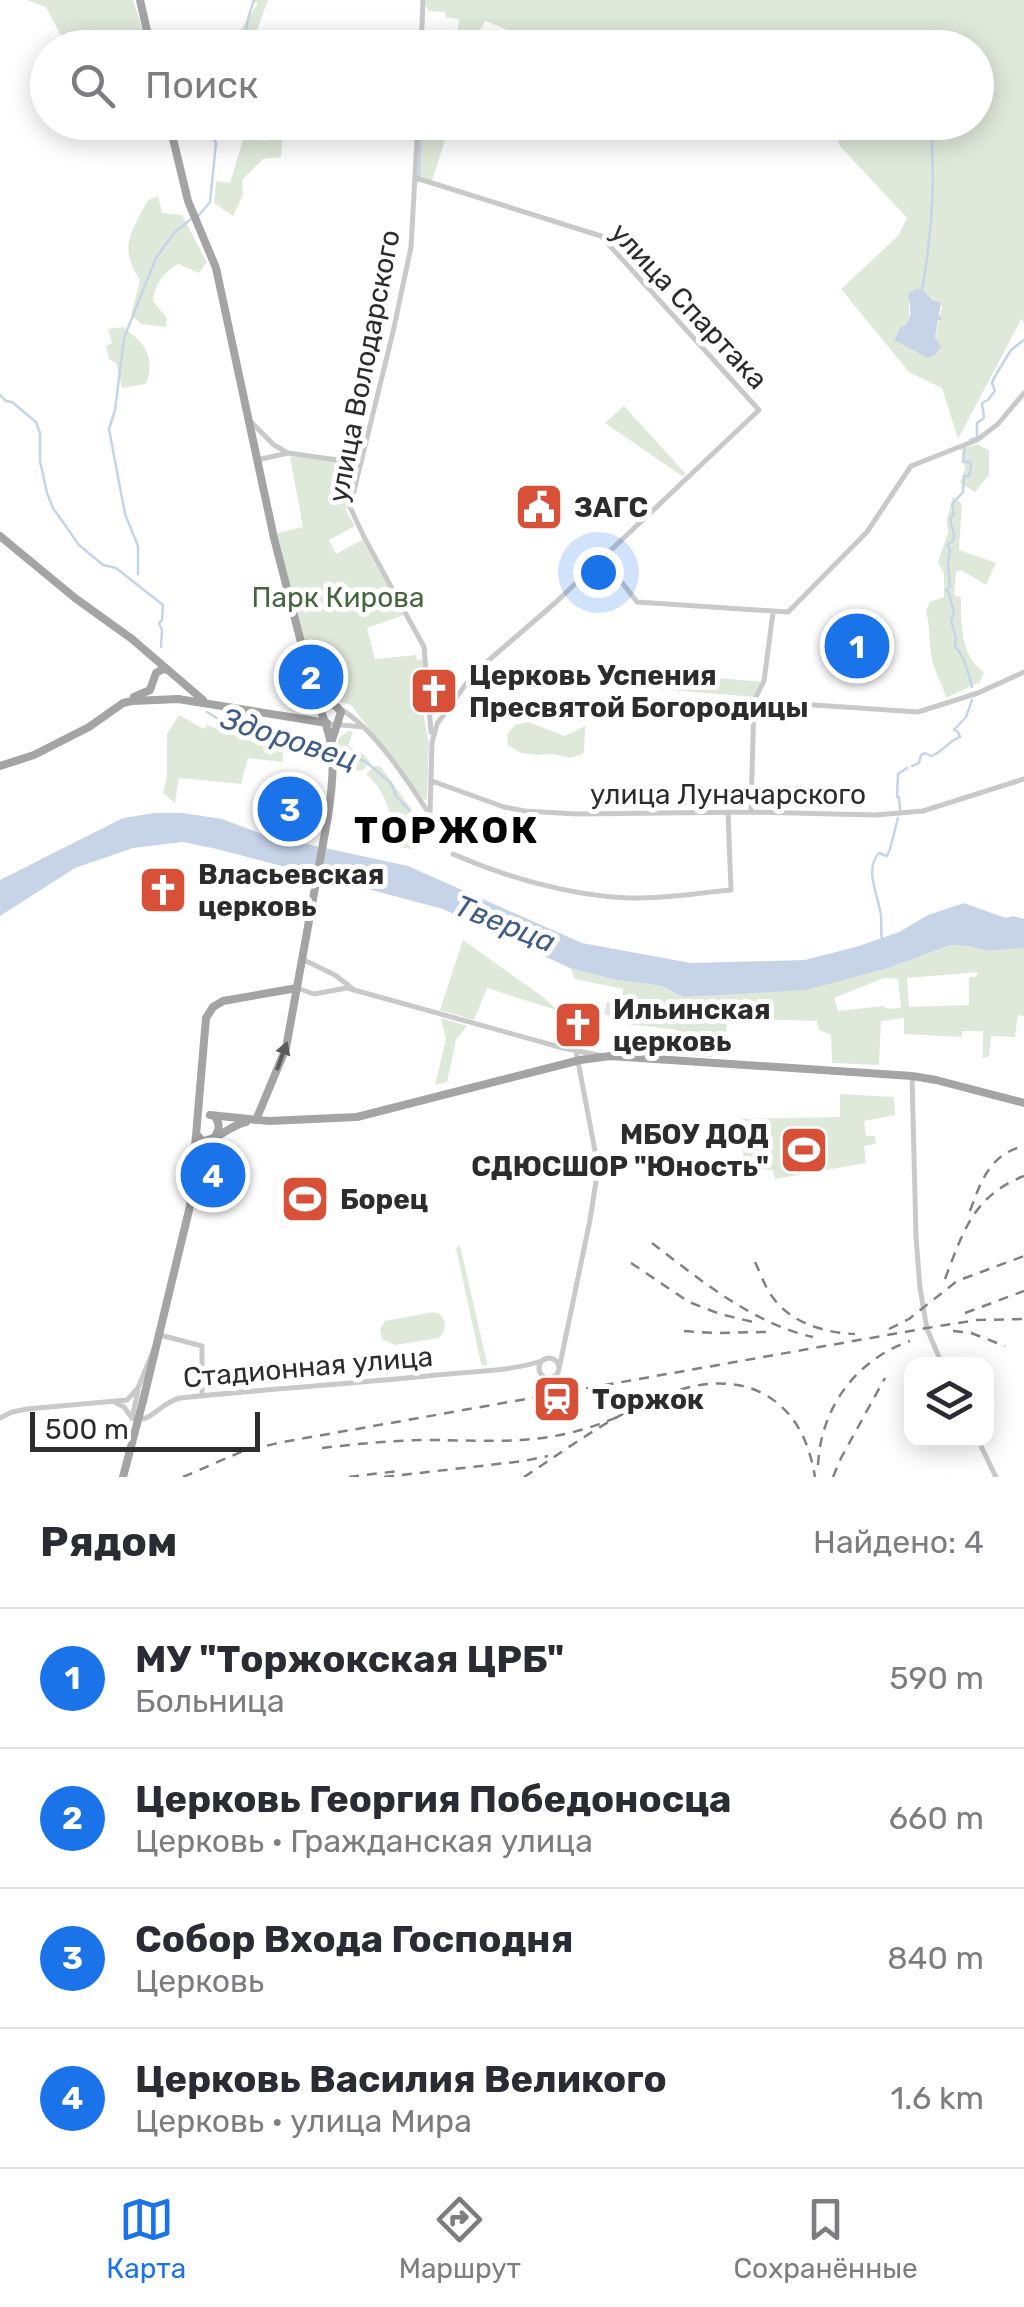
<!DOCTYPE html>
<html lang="ru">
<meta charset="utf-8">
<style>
body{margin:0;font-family:Rubik,sans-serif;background:#f2f2f3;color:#2b2b33}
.controls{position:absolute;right:30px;bottom:30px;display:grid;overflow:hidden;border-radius:20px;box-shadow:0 5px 25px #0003}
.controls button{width:90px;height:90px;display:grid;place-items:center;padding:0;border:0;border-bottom:2px solid #e1e1e2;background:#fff;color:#2b2b33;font:50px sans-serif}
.scale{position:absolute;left:30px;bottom:25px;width:230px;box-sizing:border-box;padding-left:10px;border:5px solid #2c2c2c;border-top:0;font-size:28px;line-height:35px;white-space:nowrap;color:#2c2c2c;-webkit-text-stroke:8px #fff;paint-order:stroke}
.you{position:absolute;left:598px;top:572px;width:35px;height:35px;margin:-25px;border:8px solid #fff;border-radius:50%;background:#1a73e8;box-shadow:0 0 0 15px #1a73e833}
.badge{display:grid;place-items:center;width:65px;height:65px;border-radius:50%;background:#1a73e8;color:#fff;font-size:32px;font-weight:700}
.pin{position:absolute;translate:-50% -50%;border:5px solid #fff;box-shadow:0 2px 10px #0006}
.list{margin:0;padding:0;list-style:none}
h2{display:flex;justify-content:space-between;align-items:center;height:130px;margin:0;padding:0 40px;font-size:42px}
h2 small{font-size:32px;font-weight:400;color:#7c7c81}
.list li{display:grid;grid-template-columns:65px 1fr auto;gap:30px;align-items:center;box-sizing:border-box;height:140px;padding:0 40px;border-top:2px solid #e1e1e2}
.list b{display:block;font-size:38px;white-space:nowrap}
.list p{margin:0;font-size:32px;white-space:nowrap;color:#7c7c81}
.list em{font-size:32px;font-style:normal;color:#7c7c81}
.icon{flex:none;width:55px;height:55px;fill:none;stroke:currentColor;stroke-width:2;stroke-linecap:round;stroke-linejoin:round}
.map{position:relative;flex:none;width:1024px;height:1477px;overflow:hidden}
.search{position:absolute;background:#fff;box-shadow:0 5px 25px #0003;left:30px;right:30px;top:30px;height:110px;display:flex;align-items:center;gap:25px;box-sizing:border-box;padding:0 35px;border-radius:55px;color:#7c7c81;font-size:38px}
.sheet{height:690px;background:#fff}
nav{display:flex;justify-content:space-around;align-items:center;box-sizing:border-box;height:140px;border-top:2px solid #e1e1e2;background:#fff;font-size:28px;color:#7c7c81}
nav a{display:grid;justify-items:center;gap:5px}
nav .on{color:#1a73e8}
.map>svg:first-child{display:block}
</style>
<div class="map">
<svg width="1024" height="1477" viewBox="0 0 1024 1477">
<rect width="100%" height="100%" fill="#fff"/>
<path fill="#dfe9da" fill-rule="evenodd" d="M 27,0 L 133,0 L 144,34 L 86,47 L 67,47 L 46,7 Z
M 250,0 L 268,0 L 254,38 L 253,47 L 229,47 L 258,3 Z
M 426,0 L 1024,0 L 1024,326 L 1022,318 L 958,439 L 942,388 L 909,372 L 841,289 L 898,236 L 907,218 L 840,146 L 837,136 L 819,128 L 821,122 L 976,122 L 976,48 L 552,47 L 485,21 L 471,47 L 456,47 L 459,19 L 446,17 L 445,12 L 429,11 L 425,5 ZM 925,293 L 942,306 L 935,339 L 938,345 L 895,335 L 909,320 L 909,299 Z
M 421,123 L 448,130 L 432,181 L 420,176 L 419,169 Z
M 272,130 L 283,132 L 281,157 L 263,159 L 242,180 L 243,195 L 233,216 L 214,203 L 216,181 L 230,183 L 244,136 L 266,141 Z
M 158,196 L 162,213 L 182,215 L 207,262 L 199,273 L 178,264 C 164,272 155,283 153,301 L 167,318 L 166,327 L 141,324 L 131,315 L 140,280 C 118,247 131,232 148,200 Z
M 123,327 C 145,343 156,357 146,384 L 122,388 L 116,363 L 109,359 L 106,346 L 112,343 L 108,329 Z
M 624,406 L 686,474 L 682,476 L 605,423 Z
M 978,444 L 989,451 L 989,475 L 975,492 L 960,483 L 965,468 L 961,449 Z
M 303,456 L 356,465 L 346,510 L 355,526 L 329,540 L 336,554 L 362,540 L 404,615 L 367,628 L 375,659 L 416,655 L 417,660 L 422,659 L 425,667 L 424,718 L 429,743 L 427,799 L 424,800 L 351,705 L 322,696 L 311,687 L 329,674 L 329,670 L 336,668 L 335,652 L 329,649 L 307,651 L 277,533 L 303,527 L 290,457 Z
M 953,497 L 962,504 L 959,550 L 996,563 L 986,585 L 961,570 L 956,572 L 954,595 L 961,597 C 961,624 960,655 984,672 L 980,682 L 946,698 C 943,685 934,671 932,659 C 929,643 930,627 926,610 L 930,602 L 944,597 L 944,574 L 938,562 L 948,532 L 947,520 Z
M 633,670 L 762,682 L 756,697 L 631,687 Z
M 179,715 L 204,729 L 207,725 L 283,753 L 283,762 L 248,758 L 241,784 L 179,778 L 175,803 L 163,793 L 167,776 L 167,734 Z
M 528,722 L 565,736 L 585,726 L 584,753 L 571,758 L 553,754 L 537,755 L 521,753 L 508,745 L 507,735 L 515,725 Z
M 348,731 L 353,732 L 348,746 L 363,754 L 370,762 L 363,770 L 354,771 L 343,761 L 337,760 L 338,739 Z
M 375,766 L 380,766 L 412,810 L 405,817 L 412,849 L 392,846 L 388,842 C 396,818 385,790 366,774 Z
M 463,940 L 539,994 L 559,1011 L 487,988 L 474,1020 L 440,1010 Z
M 951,945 L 968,946 L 988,951 L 1024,948 L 1024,1016 L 1018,1015 L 1015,1037 L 991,1036 L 989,1056 L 983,1058 L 983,1031 L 962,1031 L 962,1037 L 904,1034 L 904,1018 L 881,1021 L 879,1065 L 832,1063 L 831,1035 L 819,1030 L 817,1021 L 718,1018 L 719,1021 L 727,1022 L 725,1043 L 714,1042 L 712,1057 L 677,1054 L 678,1030 L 627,1024 L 628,1020 L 604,1014 L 607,1002 L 621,1004 L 623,989 L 575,979 L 570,968 L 612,979 L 662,986 L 683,997 L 847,977 L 888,968 ZM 978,972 L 976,977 L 969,977 L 969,1005 L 909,1007 L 907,978 ZM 884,978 L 898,979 L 901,1008 L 888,1009 L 883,1006 L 838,1011 L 834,998 Z
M 441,1018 L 467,1026 L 456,1040 L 447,1082 L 435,1085 L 446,1039 Z
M 840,1094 L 894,1097 L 895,1115 L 864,1121 L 866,1136 L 875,1136 L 876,1144 L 864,1146 L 866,1163 L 775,1179 L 773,1170 L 744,1168 L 741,1119 L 840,1117 Z
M 460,1245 L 487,1363 L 487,1366 L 481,1364 L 456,1248 Z
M 433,1312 L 440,1314 L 445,1322 L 444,1331 L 439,1338 L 395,1345 L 382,1339 L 380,1329 L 385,1321 Z"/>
<path fill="#c7d4e8" d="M 916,289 L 922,290 L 933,300 L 941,303 L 939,314 L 942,320 L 938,320 L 935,338 L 941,347 L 935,355 L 928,358 L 894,340 L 900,328 C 915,321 910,307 908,294 Z
M 155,813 L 182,813 L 222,819 L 265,835 L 408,866 L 582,943 L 691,963 L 805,960 L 859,946 L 899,932 L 928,915 L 964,903 L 1006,918 L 1013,916 L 1024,919 L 1024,948 L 988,951 L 968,946 L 951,945 L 888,968 L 806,990 L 683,997 L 662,986 L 612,979 L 570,968 L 443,909 L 217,849 L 183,842 L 133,848 L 75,868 L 0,916 L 0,880 L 123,818 Z"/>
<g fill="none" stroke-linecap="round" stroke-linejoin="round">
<path stroke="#c7d4e8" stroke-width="2.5" d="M 235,48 L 245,35 L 249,15 L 254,0
M 425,48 L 425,46
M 419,177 L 421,122
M 199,215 L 210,202 L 216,143 L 213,138 L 213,122
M 922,290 C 932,234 936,179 930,122
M 0,395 L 6,401 L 12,402 L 36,422 L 40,433 L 40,461 L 47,493 L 53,508 L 79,545 L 103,565 L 116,568 L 163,605 L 162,620 L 159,623 L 162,630 L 161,647
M 970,440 L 977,437 L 977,423 L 984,418 L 982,403 L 988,400 L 995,391 L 992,383 L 994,378 L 1011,350 L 1024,340
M 965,445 L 963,462 L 970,462 L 971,468 L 969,476 L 964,476 L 963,492 L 952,504 L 954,514 L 950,519 L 954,535 L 953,541 L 947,545 L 950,549 L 948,565 L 950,587 L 946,590 L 949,593 L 954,613 L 951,621 L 956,637 L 955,646 C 965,658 968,672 972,687
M 138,574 L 138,546 L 125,514 L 109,429 L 115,410 L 124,338 L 156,258 L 174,233 L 191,219
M 207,712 C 217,718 229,728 241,724 L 288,735 L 317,747 L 328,748
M 336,749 L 366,762 L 391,783 L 396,796 L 410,811
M 912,766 L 919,763 L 921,755 L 925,753 L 931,756 C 942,753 948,741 960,737 L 958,732 L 954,730 L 966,717 L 972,700
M 900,810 L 899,797 L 897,797 L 898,774 L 907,768
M 882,939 C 880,931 882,923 881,915 C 878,895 864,869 879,853 L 887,856 L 890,849 L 898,818"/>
<path stroke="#c9c9c9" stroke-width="5" d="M 421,48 L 423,0
M 418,122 L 411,247 L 393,332 L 350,507 L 365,539 L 424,647 L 431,732
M 416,178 L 601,236 L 759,410 L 555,603 L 474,673 L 437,724 L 432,742
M 249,420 L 274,445 L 286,452
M 257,460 L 288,453 L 359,463
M 603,558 L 637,602 L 788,612 L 867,532 L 911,466 L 977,440 L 998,424 L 1024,393
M 428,676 L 432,672 L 437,671 L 448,680 L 450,690 L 444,712
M 754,701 L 918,712 L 978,693 L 1024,672
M 342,710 C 374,729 408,781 428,812
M 332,724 L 363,727
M 432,781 L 504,807 L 525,811 L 576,814 L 751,812 L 875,815 L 923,811 L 1024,779
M 751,810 L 754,701 L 764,681 L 773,612
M 430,814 L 432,743
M 453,854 C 505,877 572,896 628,898 C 662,899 697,893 731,890 L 728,812
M 302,959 L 335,975 L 353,989
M 297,988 L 314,994 L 347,988 L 563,1048 L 598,1055
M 912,1076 L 916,1237 L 920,1288 L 927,1329 L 942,1364
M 160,1335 L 202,1346 L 202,1396
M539 1368a10 10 0 1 1 20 0a10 10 0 1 1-20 0Z
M 559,1369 L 590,1220 L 597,1175 L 596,1156 L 576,1051
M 116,1403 L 124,1407 L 132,1418
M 0,1418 L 12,1412 L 27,1409 L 127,1400 L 138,1388 L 154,1349
M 132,1418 C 150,1425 159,1403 180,1398 C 265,1389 351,1384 436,1375 C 471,1371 511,1372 544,1360
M 132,1418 L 138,1391
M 978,1440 L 996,1477"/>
<path stroke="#a4a4a4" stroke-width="8" d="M 140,0 L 151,48
M 169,122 L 188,201 L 216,268 L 274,538 L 302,646 L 303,681 L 308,691 L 337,707 L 341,712 L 332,740
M 0,536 L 75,598 L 132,639 L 168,670
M 134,697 L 150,690 L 156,673 L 163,669 L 168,670 L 203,700
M 0,766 L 34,755 L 89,727 L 123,703 L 132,701 L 178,699 L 327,723
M 210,1115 L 269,1121 L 357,1117 L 580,1060 L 610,1056 L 912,1076 L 936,1080 L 1024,1103
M 256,1120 L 286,1048 L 328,816 C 335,770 337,739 314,697
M 198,1136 L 202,1141 C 217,1141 230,1125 246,1122
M 197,1158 C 206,1145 227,1132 215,1117
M 143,1401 L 190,1206 L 206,1018 L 213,1007 L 223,1001 L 297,988"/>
<path stroke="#818181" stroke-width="2.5" stroke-dasharray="10 8" stroke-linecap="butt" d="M 970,1211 C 981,1181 990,1154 1024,1146
M 652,1243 C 700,1280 754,1324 813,1337
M 755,1262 C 761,1274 765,1288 774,1299 C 792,1323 825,1333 855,1334
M 631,1263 L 689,1302 L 720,1314 L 753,1322
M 945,1279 C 963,1232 973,1196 1024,1176
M 965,1313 L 1024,1291
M 889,1329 L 909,1319 L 957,1281 L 1024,1256
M 684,1331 L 714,1333 L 766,1332
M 953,1331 L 971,1333 L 1005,1346
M 322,1448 C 355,1444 388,1441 422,1440 C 500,1440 551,1448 626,1413
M 818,1465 C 821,1407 856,1360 910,1341
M 183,1477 L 243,1451 L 283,1442 L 927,1328 L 977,1320 L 1024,1319
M 349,1477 L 398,1471
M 384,1477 L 524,1461 L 548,1456
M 524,1477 C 585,1438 688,1354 764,1394 C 796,1412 809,1442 815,1477
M 833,1477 L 841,1458 L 885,1378"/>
<path stroke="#a4a4a4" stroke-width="8" d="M 123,1477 L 143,1401"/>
</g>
<defs><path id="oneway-solid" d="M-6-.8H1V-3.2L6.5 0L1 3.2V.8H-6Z" transform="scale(2.5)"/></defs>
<use fill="#5c5c5c" href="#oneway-solid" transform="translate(282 1056) rotate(-70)"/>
<defs>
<g id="civic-square" transform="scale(2.5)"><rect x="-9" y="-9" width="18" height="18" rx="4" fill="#d85038" stroke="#fff"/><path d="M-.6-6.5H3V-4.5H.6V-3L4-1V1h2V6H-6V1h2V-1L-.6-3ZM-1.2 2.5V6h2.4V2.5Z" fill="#fff"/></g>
<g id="church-square" transform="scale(2.5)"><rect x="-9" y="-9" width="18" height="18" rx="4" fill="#d85038" stroke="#fff"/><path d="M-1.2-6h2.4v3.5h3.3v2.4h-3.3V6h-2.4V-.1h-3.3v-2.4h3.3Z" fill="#fff"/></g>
<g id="stadium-square" transform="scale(2.5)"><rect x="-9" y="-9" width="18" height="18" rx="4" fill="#d85038" stroke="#fff"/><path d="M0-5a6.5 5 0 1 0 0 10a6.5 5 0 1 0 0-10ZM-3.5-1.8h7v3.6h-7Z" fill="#fff"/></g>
<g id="station-square" transform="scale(2.5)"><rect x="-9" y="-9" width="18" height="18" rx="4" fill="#d85038" stroke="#fff"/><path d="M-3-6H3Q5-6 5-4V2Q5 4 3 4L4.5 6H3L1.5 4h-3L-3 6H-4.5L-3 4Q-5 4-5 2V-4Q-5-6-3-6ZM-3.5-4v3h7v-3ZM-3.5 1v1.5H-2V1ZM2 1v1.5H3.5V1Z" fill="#fff"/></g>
</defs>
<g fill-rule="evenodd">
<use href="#civic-square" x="539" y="507"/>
<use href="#church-square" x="434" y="691"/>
<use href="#church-square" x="163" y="890"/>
<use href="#church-square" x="578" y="1025"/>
<use href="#stadium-square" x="804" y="1150"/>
<use href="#stadium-square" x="305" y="1199"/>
<use href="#station-square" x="557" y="1399"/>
</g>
<g text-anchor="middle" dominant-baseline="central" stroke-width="10" stroke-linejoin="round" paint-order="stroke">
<g font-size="28" fill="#2c2c2c" stroke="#fff">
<text transform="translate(689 306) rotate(47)">улица Спартака</text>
<text transform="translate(364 366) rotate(-79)">улица Володарского</text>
<text x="728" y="794">улица Луначарского</text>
<text transform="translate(308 1367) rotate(-5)">Стадионная улица</text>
</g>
<g font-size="28" font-weight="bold" fill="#2c2c2c" stroke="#fff" text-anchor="start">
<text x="574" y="507">ЗАГС</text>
<text x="469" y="675">Церковь Успения<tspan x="469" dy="32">Пресвятой Богородицы</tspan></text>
<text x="198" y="874">Власьевская<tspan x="198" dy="32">церковь</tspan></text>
<text x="613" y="1009">Ильинская<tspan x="613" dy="32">церковь</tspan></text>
<text x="769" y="1134" text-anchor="end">МБОУ ДОД<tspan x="769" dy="32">СДЮСШОР "Юность"</tspan></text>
<text x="340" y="1199">Борец</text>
<text x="592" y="1399">Торжок</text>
</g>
<g font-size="28" fill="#46643d" stroke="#fff">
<text x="338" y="597">Парк Кирова</text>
</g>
<g font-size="30" font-style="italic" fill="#405c88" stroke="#fff">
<text transform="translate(289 739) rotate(18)">Здоровец</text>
<text transform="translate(505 924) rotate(22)">Тверца</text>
</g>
<g font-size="38" font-weight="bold" letter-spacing="2.5" fill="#000" stroke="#fff">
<text x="447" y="830">ТОРЖОК</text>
</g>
</g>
</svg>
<div class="controls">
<button><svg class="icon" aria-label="layers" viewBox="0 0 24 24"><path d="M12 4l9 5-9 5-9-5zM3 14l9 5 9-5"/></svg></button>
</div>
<div class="scale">500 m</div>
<div class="you"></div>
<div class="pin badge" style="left:857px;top:646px">1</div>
<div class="pin badge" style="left:311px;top:677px">2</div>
<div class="pin badge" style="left:290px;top:809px">3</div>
<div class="pin badge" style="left:213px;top:1175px">4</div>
<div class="search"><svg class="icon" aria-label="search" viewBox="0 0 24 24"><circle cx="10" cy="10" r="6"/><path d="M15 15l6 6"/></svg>Поиск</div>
</div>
<section class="sheet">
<h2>Рядом<small>Найдено: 4</small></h2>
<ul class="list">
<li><span class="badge">1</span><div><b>МУ &quot;Торжокская ЦРБ&quot;</b><p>Больница</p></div><em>590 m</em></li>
<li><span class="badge">2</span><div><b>Церковь Георгия Победоносца</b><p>Церковь · Гражданская улица</p></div><em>660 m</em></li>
<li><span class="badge">3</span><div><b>Собор Входа Господня</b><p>Церковь</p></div><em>840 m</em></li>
<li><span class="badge">4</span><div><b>Церковь Василия Великого</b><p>Церковь · улица Мира</p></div><em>1.6 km</em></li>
</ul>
</section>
<nav>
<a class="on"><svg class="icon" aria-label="map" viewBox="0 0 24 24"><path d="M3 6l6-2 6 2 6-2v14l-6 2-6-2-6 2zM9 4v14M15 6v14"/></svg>Карта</a>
<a><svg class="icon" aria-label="directions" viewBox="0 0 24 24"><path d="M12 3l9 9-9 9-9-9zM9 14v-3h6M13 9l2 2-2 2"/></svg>Маршрут</a>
<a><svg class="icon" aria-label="saved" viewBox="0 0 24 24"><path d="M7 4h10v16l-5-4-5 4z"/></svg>Сохранённые</a>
</nav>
